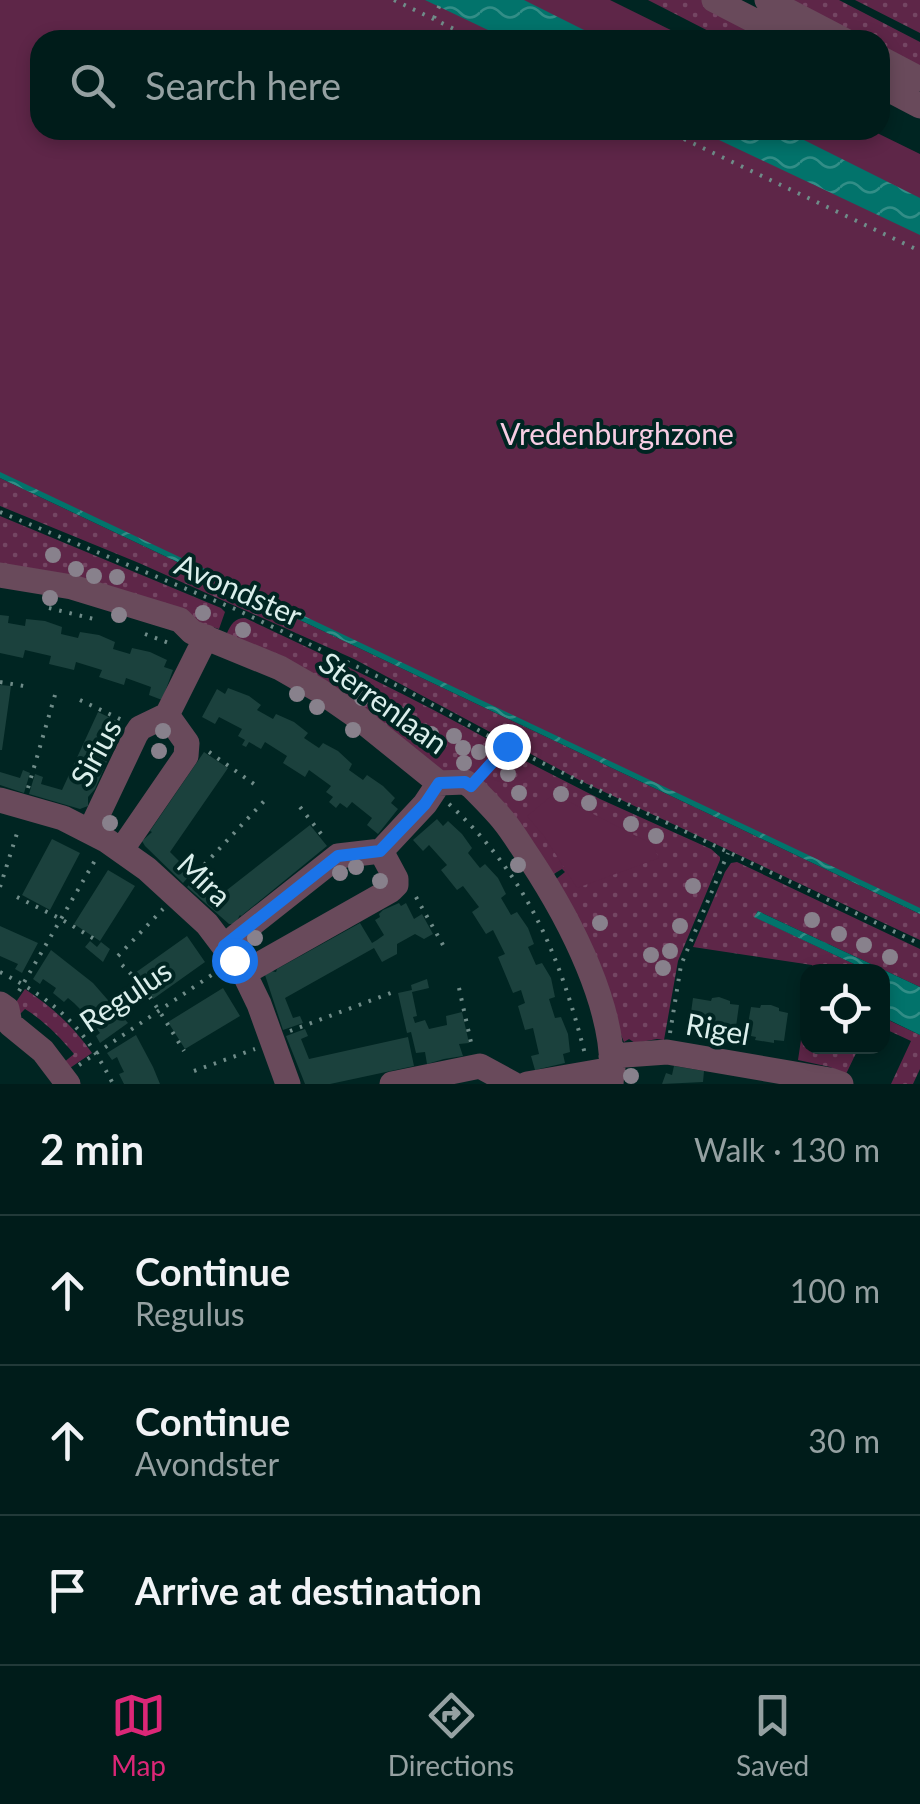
<!DOCTYPE html>
<meta charset="utf-8">
<style>
body{margin:0;font-family:Lato,sans-serif;background:#0a2523;color:#f1f3f6}
.controls{position:absolute;right:30px;bottom:30px;display:grid;overflow:hidden;border-radius:20px;box-shadow:0 5px 15px #0003}
.controls button{width:90px;height:90px;display:grid;place-items:center;padding:0;border:0;border-bottom:2px solid #223a39;background:#001c1a;color:#f1f3f6;font:50px sans-serif}
.stop{position:absolute;width:30px;height:30px;margin:-22px;border:8px solid #1a73e8;border-radius:50%;background:#fff}
.stop.end{background:#1a73e8;border-color:#fff;box-shadow:0 2px 10px #0008}
.list{margin:0;padding:0;list-style:none}
h2{display:flex;justify-content:space-between;align-items:center;height:130px;margin:0;padding:0 40px;font-size:42px}
h2 small{font-size:32px;font-weight:400;color:#95a1a2}
.list li{display:grid;grid-template-columns:65px 1fr auto;gap:30px;align-items:center;box-sizing:border-box;height:150px;padding:0 40px;border-top:2px solid #223a39}
.list b{display:block;font-size:38px;white-space:nowrap}
.list p{margin:0;font-size:32px;white-space:nowrap;color:#95a1a2}
.list em{font-size:32px;font-style:normal;color:#95a1a2}
.icon{flex:none;width:55px;height:55px;fill:none;stroke:currentColor;stroke-width:2;stroke-linecap:round;stroke-linejoin:round}
.map{position:relative;flex:none;width:920px;height:1084px;overflow:hidden}
.search{position:absolute;background:#001c1a;box-shadow:0 5px 15px #0003;left:30px;right:30px;top:30px;height:110px;display:flex;align-items:center;gap:25px;box-sizing:border-box;padding:0 35px;border-radius:30px;color:#95a1a2;font-size:38px}
.sheet{height:580px;background:#001c1a}
nav{display:flex;justify-content:space-around;align-items:center;box-sizing:border-box;height:140px;border-top:2px solid #223a39;background:#001c1a;font-size:28px;color:#95a1a2}
nav a{display:grid;justify-items:center;gap:5px}
nav .on{color:#db2777}
.map>svg:first-child{display:block}
</style>
<div class="map">
<svg width="920" height="1084" viewBox="0 0 920 1084">
<defs>
<pattern id="grass-dots" width="8" height="8" patternUnits="userSpaceOnUse" patternTransform="scale(2.5)"><rect width="8" height="8" fill="#5e2648"/><path d="M2 2h.1M6 6h.1" fill="none" stroke="#744663" stroke-width="1.8" stroke-linecap="round"/></pattern>
<pattern id="water-waves" width="16" height="10" patternUnits="userSpaceOnUse" patternTransform="scale(2.5)"><rect width="16" height="10" fill="#02736b"/><path d="M0 5q4-4 8 0t8 0" fill="none" stroke="#328e87"/></pattern>
</defs>
<rect width="100%" height="100%" fill="#002522"/>
<path fill="url(#grass-dots)" d="M 648,0 L 708,0 L 785,40 L 726,40 Z
M 780,0 L 839,0 L 920,42 L 920,73 L 880,52 L 880,40 L 857,40 Z
M 855,0 L 920,0 L 920,33 Z
M 0,478 L 920,914 L 920,940 L 581,781 L 354,659 L 139,563 L 0,506 Z
M 0,516 L 221,608 L 225,612 L 219,629 L 0,565 Z
M 245,618 C 329,657 412,697 493,742 L 496,748 L 495,752 L 474,776 L 444,775 L 227,633 C 231,625 234,618 245,618 Z
M 510,753 L 600,799 L 711,849 L 720,857 L 720,860 L 678,961 L 664,1040 L 657,1039 L 635,1043 L 629,1039 L 624,1042 L 555,880 L 565,872 L 562,869 L 552,875 L 480,785 L 501,759 Z
M 737,862 L 920,949 L 920,987 L 758,911 L 755,917 L 854,964 L 857,971 L 812,971 L 812,965 L 693,947 L 725,872 L 731,863 Z
M 25,989 C 52,1007 73,1026 92,1053 L 67,1070 L 63,1063 L 74,1054 C 59,1036 44,1021 25,1009 L 16,1018 L 16,1002 Z
M 807,1000 L 808,1046 L 859,1047 L 846,1074 L 830,1067 L 798,1060 Z
M 882,1017 L 920,1035 L 920,1069 L 913,1084 L 891,1084 L 911,1041 L 883,1028 Z"/>
<path fill="#5e2648" d="M 0,0 L 610,0 L 691,40 L 40,40 L 40,130 L 871,130 L 920,154 L 920,910 L 0,474 Z
M 554,794 L 652,844 L 659,858 L 577,888 L 544,836 L 527,816 Z"/>
<path fill="url(#water-waves)" d="M 425,0 L 524,0 L 604,40 L 509,40 Z
M 698,130 L 784,130 L 920,198 L 920,235 Z
M 0,472 L 920,908 L 920,914 L 0,478 Z
M 758,911 L 920,987 L 920,1035 L 883,1017 L 882,972 L 857,971 L 854,964 L 754,917 Z"/>
<path fill="#1b413d" d="M 0,615 L 9,616 L 8,623 L 25,626 L 26,619 L 45,621 L 62,627 L 61,634 L 78,638 L 80,632 L 99,635 L 115,642 L 113,649 L 130,654 L 132,648 L 150,652 L 167,660 L 164,667 L 173,670 L 162,700 L 149,695 L 151,687 L 126,678 L 124,685 L 99,677 L 102,670 L 76,662 L 74,670 L 49,664 L 51,656 L 25,650 L 23,658 L 0,653 Z
M 0,685 L 11,686 L 2,750 L 0,750 Z
M 228,688 L 249,696 L 261,705 L 257,710 L 273,719 L 276,714 L 294,722 L 308,733 L 304,738 L 319,748 L 323,743 L 338,751 L 352,764 L 349,770 L 363,780 L 367,775 L 383,786 L 395,798 L 391,803 L 398,809 L 378,834 L 367,825 L 372,818 L 352,802 L 347,808 L 340,803 L 336,808 L 329,802 L 333,797 L 326,792 L 331,786 L 309,770 L 305,777 L 283,763 L 287,756 L 265,742 L 261,749 L 249,742 L 246,747 L 242,745 L 245,740 L 238,736 L 242,729 L 219,717 L 215,724 L 202,717 L 217,689 L 225,694 Z
M 98,712 L 123,724 L 95,789 L 88,797 L 88,806 L 80,809 L 29,794 L 35,774 L 43,777 L 41,784 L 62,790 Z
M 204,752 L 228,768 L 170,852 L 186,868 L 192,862 L 197,867 L 183,883 L 145,846 L 142,841 L 152,832 L 150,831 Z
M 23,770 L 30,773 L 24,793 L 0,785 L 0,772 L 20,778 Z
M 437,819 L 443,826 L 448,821 L 462,834 L 472,848 L 468,853 L 480,868 L 485,864 L 498,878 L 506,894 L 501,898 L 511,915 L 517,912 L 528,928 L 534,944 L 528,947 L 536,965 L 542,963 L 551,978 L 555,997 L 549,999 L 555,1018 L 561,1017 L 568,1034 L 570,1052 L 563,1054 L 565,1063 L 535,1070 L 531,1056 L 539,1054 L 533,1028 L 525,1030 L 518,1006 L 525,1003 L 521,990 L 513,993 L 498,957 L 505,954 L 493,930 L 486,934 L 472,912 L 479,907 L 463,886 L 457,890 L 441,870 L 447,865 L 429,845 L 423,851 L 413,840 Z
M 310,825 L 327,846 L 241,916 L 240,915 L 235,924 L 229,924 L 187,887 L 201,871 L 207,877 L 202,882 L 218,897 Z
M 52,839 L 80,853 L 50,910 L 22,895 Z
M 108,870 L 135,886 L 100,941 L 74,924 Z
M 399,903 L 401,906 L 406,903 L 414,919 L 422,914 L 433,934 L 424,939 L 415,934 L 397,944 L 397,954 L 382,962 L 374,948 L 285,998 L 293,1018 L 300,1016 L 303,1023 L 283,1030 L 265,975 L 270,971 L 276,972 L 277,969 L 360,923 L 372,943 L 377,940 L 384,935 L 375,920 L 380,917 L 379,914 L 383,910 Z
M 0,926 L 38,943 L 22,973 L 15,969 L 18,964 L 0,956 Z
M 187,936 L 205,962 L 153,999 L 135,973 Z
M 90,941 L 97,947 L 101,942 L 110,949 L 103,962 L 85,947 Z
M 51,950 L 93,983 L 128,1023 L 100,1043 L 96,1036 L 100,1033 L 90,1020 L 86,1024 L 76,1013 L 80,1009 L 74,1003 L 68,998 L 64,1002 L 53,993 L 56,988 L 43,979 L 40,984 L 33,979 Z
M 427,979 L 429,988 L 412,992 L 417,1016 L 413,1017 L 415,1023 L 425,1020 L 429,1029 L 447,1025 L 446,1016 L 462,1012 L 469,1043 L 459,1044 L 463,1056 L 444,1059 L 427,1064 L 425,1052 L 416,1053 L 411,1032 L 407,1033 L 398,993 L 412,990 L 411,985 Z
M 223,988 L 240,1016 L 185,1049 L 168,1022 Z
M 719,997 L 730,1001 L 730,1004 L 739,1005 L 735,1034 L 726,1032 L 725,1035 L 689,1027 L 693,998 L 711,1001 L 712,998 Z
M 761,1005 L 771,1005 L 779,1008 L 779,1011 L 788,1013 L 784,1041 L 774,1040 L 774,1043 L 755,1040 L 756,1037 L 746,1035 L 751,1007 L 760,1008 Z
M 305,1029 L 308,1036 L 301,1039 L 309,1059 L 408,1037 L 414,1066 L 330,1084 L 305,1084 L 286,1036 Z
M 136,1035 L 153,1067 L 160,1084 L 124,1084 L 119,1074 L 124,1072 L 120,1064 L 117,1057 L 112,1060 L 107,1053 Z
M 674,1066 L 704,1071 L 703,1082 L 662,1084 L 666,1073 L 672,1075 Z"/>
<g fill="none" stroke-linecap="round" stroke-linejoin="round">
<path stroke="#6f8c89" stroke-width="4" stroke-dasharray="2.5 8" stroke-linecap="butt" d="M 394,0 L 477,40
M 434,18 L 442,0
M 665,130 L 920,251
M 0,512 L 235,609 L 402,688 L 507,746 L 920,944
M 49,608 L 98,620
M 145,634 L 174,645
M 0,682 L 30,687
M 80,700 L 122,720
M 209,752 L 254,784
M 484,772 L 507,746
M 28,788 L 55,695
M 449,804 C 527,876 559,953 585,1054
M 300,807 L 326,840
M 190,880 L 267,798
M 0,887 L 19,827
M 17,897 L 61,919 L 96,940
M 416,897 L 443,945
M 118,956 L 163,909
M 122,965 C 148,989 166,1022 184,1051
M 0,972 C 56,1001 85,1028 113,1084
M 459,988 L 472,1047
M 19,991 L 97,857
M 290,1031 L 396,991
M 670,1033 L 681,965 L 728,853
M 79,1065 L 216,972
M 194,1071 L 255,1049"/>
<path stroke="#694a5b" stroke-width="25" d="M 714,0 L 792,40
M 767,0 L 844,40
M 880,58 L 920,79
M 880,85 L 920,106
M 0,575 L 72,587 L 180,620 L 192,632 L 280,668 L 320,691 L 356,716 L 439,783 L 465,782 L 471,786 C 482,797 493,808 503,820 C 513,832 521,846 530,859 C 569,918 619,1012 611,1084
M 0,800 L 63,818 L 106,840 L 147,869 L 207,924 L 244,973 L 259,1004 L 288,1084
M 90,831 L 136,734 L 140,728 L 167,715 L 206,637
M 122,849 L 186,756 L 187,743 L 167,715
M 224,946 L 338,856 L 381,851 L 425,804 L 439,783
M 244,973 L 391,890 L 396,885 L 396,879 L 381,851
M 0,1004 L 7,1009 L 10,1024 L 43,1051 L 68,1084
M 611,1056 L 667,1052 L 830,1080 L 841,1084
M 392,1084 L 480,1066 L 513,1084
M 527,1084 L 613,1069"/>
</g>
<g fill="#88818c">
<circle cx="53" cy="555" r="8"/>
<circle cx="76" cy="569" r="8"/>
<circle cx="94" cy="576" r="8"/>
<circle cx="117" cy="577" r="8"/>
<circle cx="50" cy="598" r="8"/>
<circle cx="203" cy="613" r="8"/>
<circle cx="119" cy="615" r="8"/>
<circle cx="243" cy="630" r="8"/>
<circle cx="297" cy="694" r="8"/>
<circle cx="362" cy="698" r="8"/>
<circle cx="317" cy="707" r="8"/>
<circle cx="383" cy="709" r="8"/>
<circle cx="399" cy="714" r="8"/>
<circle cx="353" cy="730" r="8"/>
<circle cx="163" cy="731" r="8"/>
<circle cx="431" cy="734" r="8"/>
<circle cx="454" cy="736" r="8"/>
<circle cx="463" cy="748" r="8"/>
<circle cx="159" cy="751" r="8"/>
<circle cx="479" cy="752" r="8"/>
<circle cx="464" cy="763" r="8"/>
<circle cx="508" cy="774" r="8"/>
<circle cx="519" cy="793" r="8"/>
<circle cx="561" cy="794" r="8"/>
<circle cx="589" cy="803" r="8"/>
<circle cx="110" cy="823" r="8"/>
<circle cx="631" cy="824" r="8"/>
<circle cx="656" cy="836" r="8"/>
<circle cx="518" cy="865" r="8"/>
<circle cx="356" cy="867" r="8"/>
<circle cx="340" cy="873" r="8"/>
<circle cx="380" cy="881" r="8"/>
<circle cx="693" cy="886" r="8"/>
<circle cx="812" cy="920" r="8"/>
<circle cx="600" cy="923" r="8"/>
<circle cx="680" cy="926" r="8"/>
<circle cx="839" cy="934" r="8"/>
<circle cx="255" cy="938" r="8"/>
<circle cx="864" cy="945" r="8"/>
<circle cx="670" cy="951" r="8"/>
<circle cx="651" cy="955" r="8"/>
<circle cx="890" cy="957" r="8"/>
<circle cx="663" cy="968" r="8"/>
<circle cx="631" cy="1076" r="8"/>
</g>
<g fill="none" stroke-linecap="round" stroke-linejoin="round">
<path stroke="#1a73e8" stroke-width="12" d="M 234,960 L 224,946 L 338,856 L 380,851 L 425,804 L 439,783 L 465,782 L 471,786 L 507,746"/>
</g>
<g text-anchor="middle" dominant-baseline="central" stroke-width="8" stroke-linejoin="round" paint-order="stroke">
<g font-size="30" fill="#f7cde3" stroke="#002522">
<text x="617" y="433">Vredenburghzone</text>
</g>
<g font-size="30" fill="#daeeeb" stroke="#002522">
<text transform="translate(239 589) rotate(24)">Avondster</text>
<text transform="translate(384 702) rotate(36)">Sterrenlaan</text>
<text transform="translate(95 752) rotate(-61)">Sirius</text>
<text transform="translate(205 879) rotate(44)">Mira</text>
<text transform="translate(125 995) rotate(-34)">Regulus</text>
<text transform="translate(718 1028) rotate(10)">Rigel</text>
</g>
</g>
</svg>
<div class="controls">
<button><svg class="icon" aria-label="locate" viewBox="0 0 24 24"><circle cx="12" cy="12" r="6"/><path d="M12 2v4M12 18v4M2 12h4M18 12h4"/></svg></button>
</div>
<div class="stop" style="left:234px;top:960px"></div>
<div class="stop end" style="left:507px;top:746px"></div>
<div class="search"><svg class="icon" aria-label="search" viewBox="0 0 24 24"><circle cx="10" cy="10" r="6"/><path d="M15 15l6 6"/></svg>Search here</div>
</div>
<section class="sheet">
<h2>2 min<small>Walk · 130 m</small></h2>
<ul class="list">
<li><svg class="icon" aria-label="ahead" viewBox="0 0 24 24"><path d="M12 20V5M6 11l6-6 6 6"/></svg><div><b>Continue</b><p>Regulus</p></div><em>100 m</em></li>
<li><svg class="icon" aria-label="ahead" viewBox="0 0 24 24"><path d="M12 20V5M6 11l6-6 6 6"/></svg><div><b>Continue</b><p>Avondster</p></div><em>30 m</em></li>
<li><svg class="icon" aria-label="arrive" viewBox="0 0 24 24"><path d="M6 21V4h12l-3 4 3 4H6"/></svg><div><b>Arrive at destination</b></div></li>
</ul>
</section>
<nav>
<a class="on"><svg class="icon" aria-label="map" viewBox="0 0 24 24"><path d="M3 6l6-2 6 2 6-2v14l-6 2-6-2-6 2zM9 4v14M15 6v14"/></svg>Map</a>
<a><svg class="icon" aria-label="directions" viewBox="0 0 24 24"><path d="M12 3l9 9-9 9-9-9zM9 14v-3h6M13 9l2 2-2 2"/></svg>Directions</a>
<a><svg class="icon" aria-label="saved" viewBox="0 0 24 24"><path d="M7 4h10v16l-5-4-5 4z"/></svg>Saved</a>
</nav>
